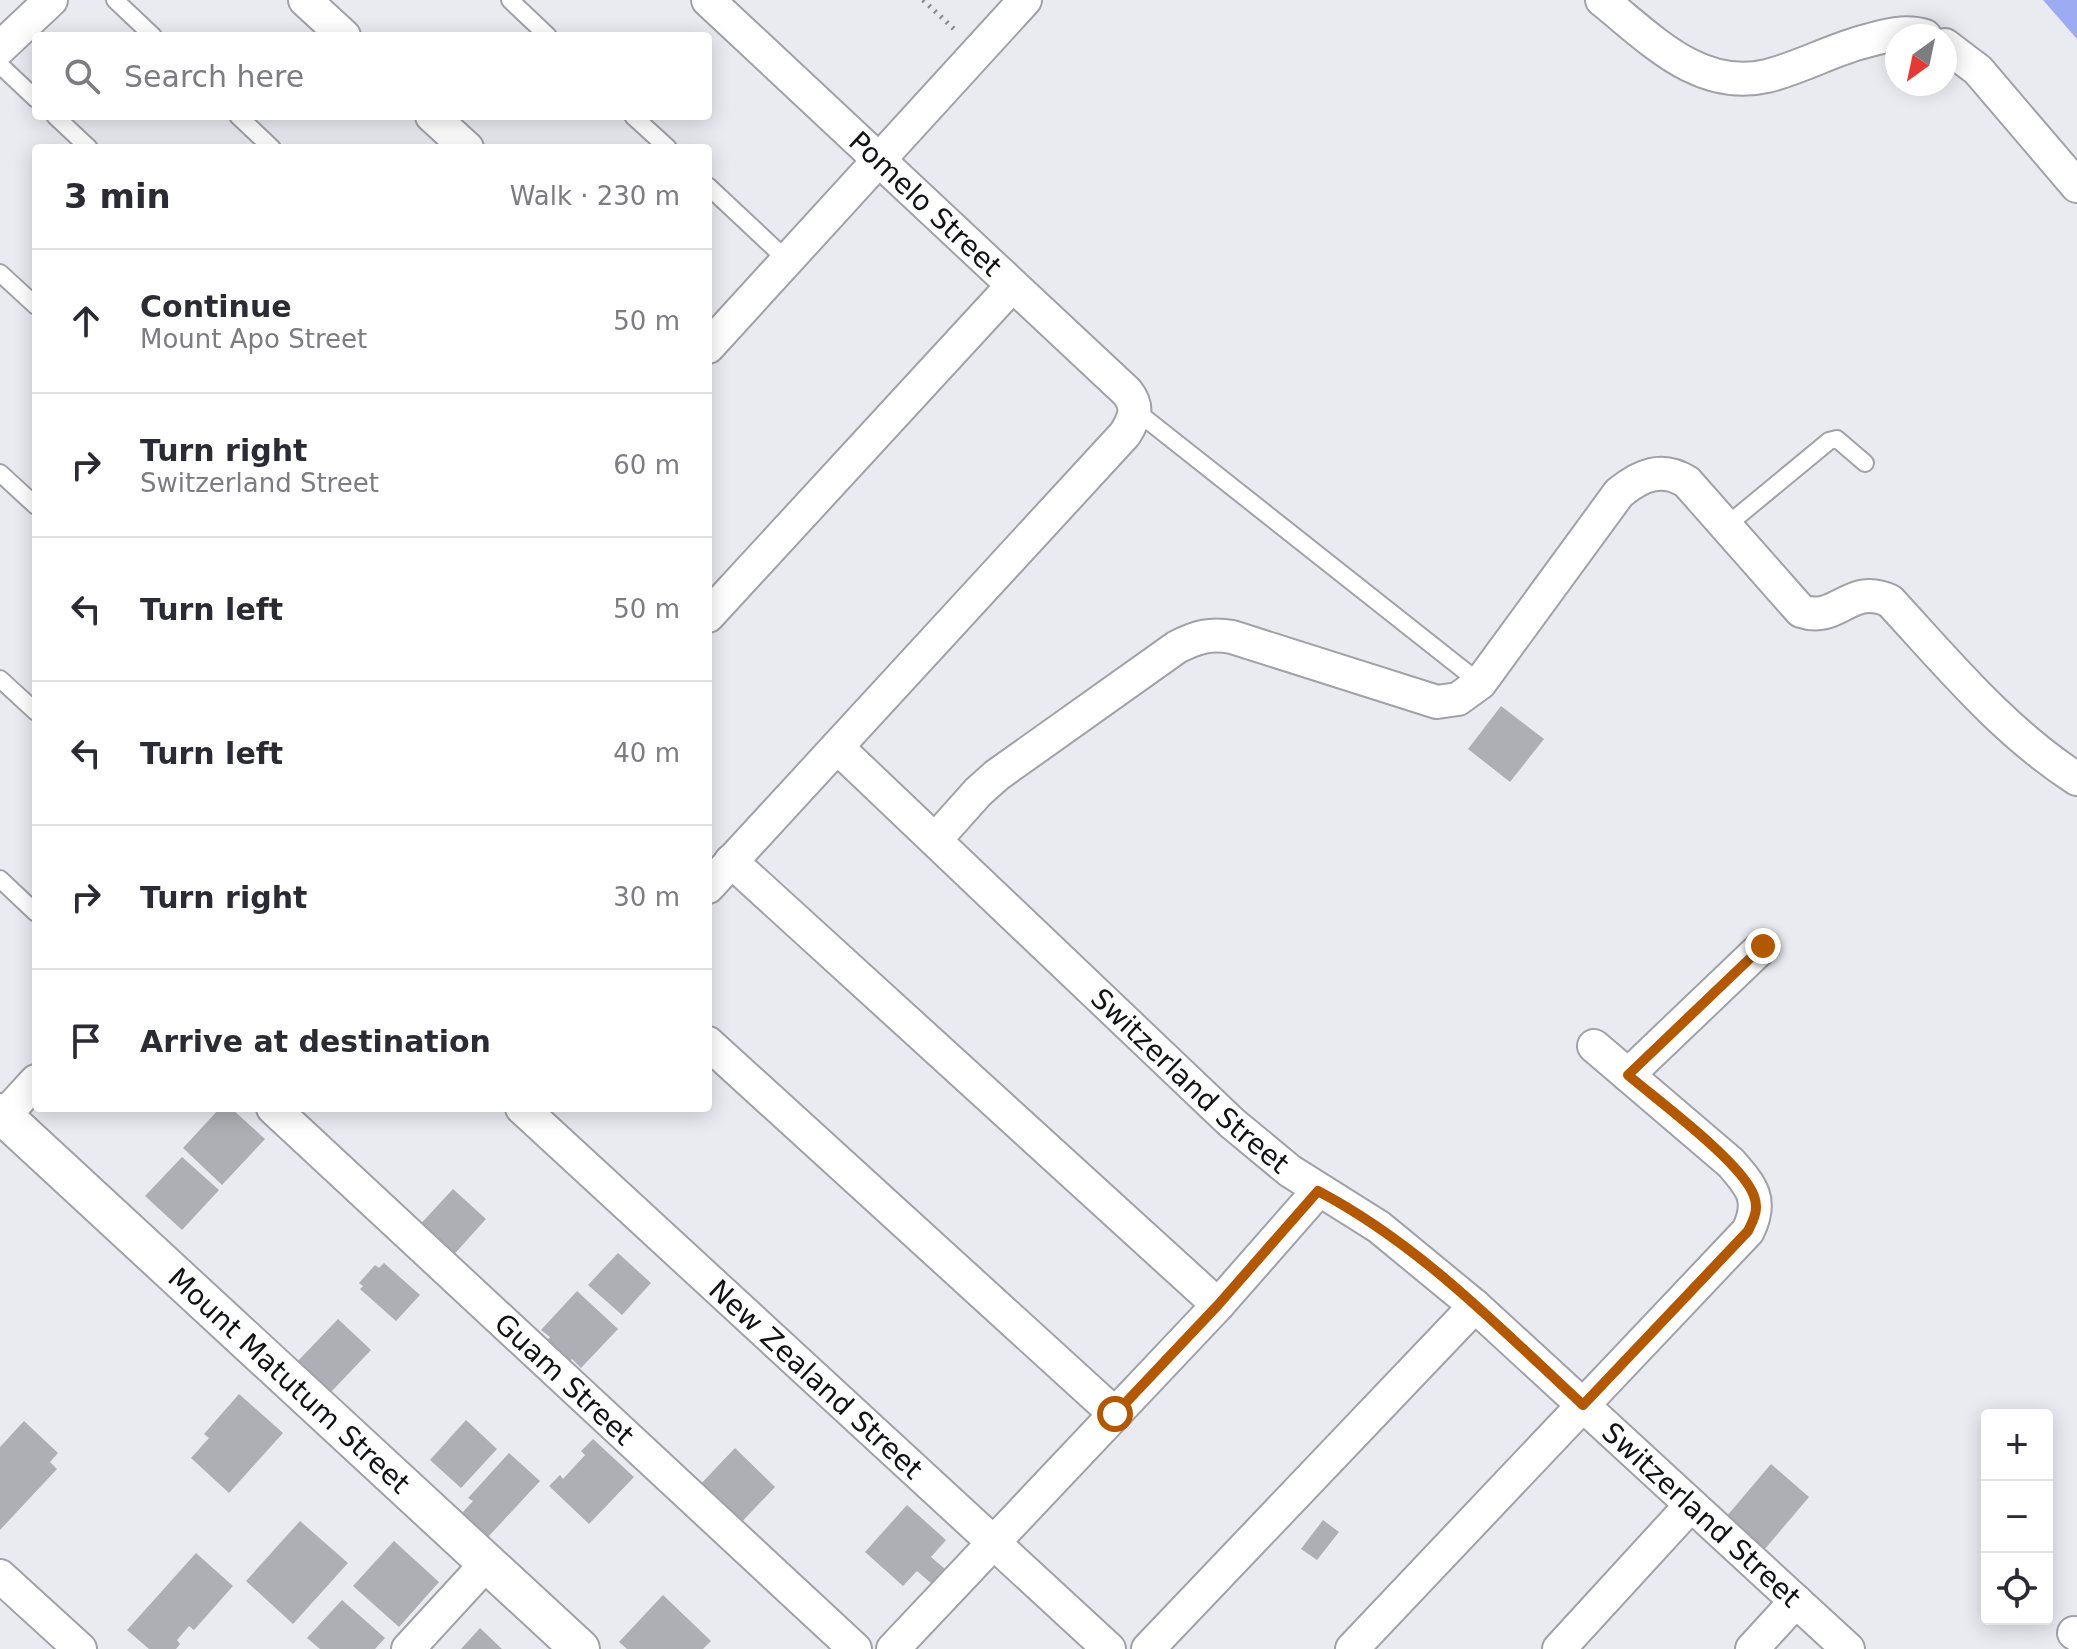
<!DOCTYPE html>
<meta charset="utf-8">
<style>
body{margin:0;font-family:"DejaVu Sans",sans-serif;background:#f2f2f3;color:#2b2b33}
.controls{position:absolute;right:24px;bottom:24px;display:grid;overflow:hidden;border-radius:8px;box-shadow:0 4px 20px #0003}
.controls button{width:72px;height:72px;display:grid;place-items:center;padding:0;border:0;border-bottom:2px solid #e1e1e2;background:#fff;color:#2b2b33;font:40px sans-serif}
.compass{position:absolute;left:1885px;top:24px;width:72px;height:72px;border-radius:50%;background:#fff;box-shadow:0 4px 20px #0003;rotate:213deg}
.stop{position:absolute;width:24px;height:24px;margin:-18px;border:6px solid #b45800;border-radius:50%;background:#fff}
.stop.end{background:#b45800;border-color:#fff;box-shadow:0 2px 8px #0008}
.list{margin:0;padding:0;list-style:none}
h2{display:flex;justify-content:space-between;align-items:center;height:104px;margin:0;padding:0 32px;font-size:34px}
h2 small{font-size:26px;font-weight:400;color:#7c7c81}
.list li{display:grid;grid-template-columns:52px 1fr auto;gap:24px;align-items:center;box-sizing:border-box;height:144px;padding:0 32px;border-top:2px solid #e1e1e2}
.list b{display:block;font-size:30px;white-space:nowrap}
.list p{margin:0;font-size:26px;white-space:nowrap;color:#7c7c81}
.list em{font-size:26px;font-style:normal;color:#7c7c81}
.icon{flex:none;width:44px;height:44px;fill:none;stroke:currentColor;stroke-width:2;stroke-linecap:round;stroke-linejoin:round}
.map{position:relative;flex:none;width:2077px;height:1649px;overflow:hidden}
.search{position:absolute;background:#fff;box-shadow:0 4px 20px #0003;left:32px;top:32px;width:680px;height:88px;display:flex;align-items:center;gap:20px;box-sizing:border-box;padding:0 28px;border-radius:8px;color:#7c7c81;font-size:30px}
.panel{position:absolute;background:#fff;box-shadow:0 4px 20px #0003;left:32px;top:144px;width:680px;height:968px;border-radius:8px}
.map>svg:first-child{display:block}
</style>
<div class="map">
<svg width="2077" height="1649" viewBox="0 0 2077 1649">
<rect width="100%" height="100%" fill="#eaebf1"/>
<path fill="#9dabf2" d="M 2043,0 L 2077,0 L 2077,39 Z"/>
<path fill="#aeafb4" d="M 1501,706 L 1544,739 L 1510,782 L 1468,749 Z
M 220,1108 L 231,1108 L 265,1139 L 222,1185 L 183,1148 Z
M 182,1157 L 219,1190 L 182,1230 L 145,1196 Z
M 453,1189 L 486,1219 L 449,1260 L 415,1230 Z
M 618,1253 L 651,1283 L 622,1315 L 588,1285 Z
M 384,1263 L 420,1295 L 396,1321 L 360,1289 L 363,1286 L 359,1283 L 375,1265 L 379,1268 Z
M 577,1291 L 618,1329 L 581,1368 L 572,1359 L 563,1369 L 540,1348 L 550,1337 L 541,1330 Z
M 338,1319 L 371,1350 L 331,1392 L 298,1361 Z
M 239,1394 L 283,1433 L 229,1493 L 191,1458 L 209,1438 L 204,1434 Z
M 466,1420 L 497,1449 L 461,1488 L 430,1460 Z
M 24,1421 L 58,1453 L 50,1462 L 57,1469 L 0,1530 L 0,1447 Z
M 593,1439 L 634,1477 L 589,1524 L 549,1486 L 560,1475 L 563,1479 L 585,1455 L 581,1451 Z
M 735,1448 L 775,1487 L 735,1529 L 695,1490 Z
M 509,1453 L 540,1481 L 488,1537 L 462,1513 L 473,1501 L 468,1498 Z
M 1771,1464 L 1809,1497 L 1764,1550 L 1726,1517 Z
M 907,1505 L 946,1540 L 931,1557 L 945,1569 L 932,1584 L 917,1571 L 903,1586 L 865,1552 Z
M 1323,1520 L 1339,1532 L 1317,1560 L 1301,1549 Z
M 300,1521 L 348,1563 L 293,1624 L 246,1581 Z
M 394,1541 L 439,1582 L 399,1627 L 353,1586 Z
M 196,1553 L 233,1586 L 194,1630 L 189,1626 L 177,1640 L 180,1644 L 176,1649 L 149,1649 L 127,1630 Z
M 663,1595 L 711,1641 L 703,1649 L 627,1649 L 619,1642 Z
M 342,1600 L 385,1638 L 375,1649 L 320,1649 L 307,1638 Z
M 480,1628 L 502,1649 L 461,1649 Z"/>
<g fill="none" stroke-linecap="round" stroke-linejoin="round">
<g stroke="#a0a2a7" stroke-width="20">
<path id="service" d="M 115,0 L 153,36
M 510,0 L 548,36
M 0,65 L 36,99
M 55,116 L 89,148
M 238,116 L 272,148
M 633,116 L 668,148
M 708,186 L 788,261
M 0,273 L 36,306
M 1136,411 L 1480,683
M 0,473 L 36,506
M 1726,526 L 1829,441 L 1837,439 L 1865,463
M 0,679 L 36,712
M 0,879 L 36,913"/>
</g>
<g stroke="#a0a2a7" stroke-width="36">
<g id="minor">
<path d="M 305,0 L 344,36"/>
<path id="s1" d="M 708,0 L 1127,392 C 1139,407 1135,418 1125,434 L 708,887"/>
<path d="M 1602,0 C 1650,38 1699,92 1767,76 C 1799,68 1828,52 1859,43 C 1881,37 1903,29 1925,36"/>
<path d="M 1945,45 L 1978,70 L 2077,186"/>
<path d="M 0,48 L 51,0"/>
<path d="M 432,116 L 467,148"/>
<path d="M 708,347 L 1025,0"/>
<path d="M 708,616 L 1012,286"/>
<path id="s2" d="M 837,747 L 1232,1123 L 1290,1171 L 1379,1227 L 1475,1306 L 1848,1649"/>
<path d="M 936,839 L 978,792 L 997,775 L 1177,647 C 1197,637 1210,633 1232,637 L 1437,702 L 1458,699 L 1480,683 L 1619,493 C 1641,475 1662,466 1687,482 L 1801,611 C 1838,624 1850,582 1890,601 C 1948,664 2004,732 2077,779"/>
<path d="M 731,861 L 1218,1305"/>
<path d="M 708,1043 L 1115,1414"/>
<path d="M 1628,1075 L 1763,946"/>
<path id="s3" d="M 273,1108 L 855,1649"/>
<path id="s4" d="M 522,1108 L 1109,1649"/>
<path d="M 3,1117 L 36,1081"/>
<path d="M 0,1576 L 80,1649"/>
<path d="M 2074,1633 L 2077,1635"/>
<path d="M 408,1649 L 487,1563"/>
<path d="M 893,1649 L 1218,1305 L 1318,1191"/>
<path d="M 1148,1649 L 1475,1306"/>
<path d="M 1352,1649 L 1748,1231 C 1763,1200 1752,1187 1731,1163 L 1594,1046"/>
<path d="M 1559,1649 L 1691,1505"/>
<path d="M 1752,1649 L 1796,1601"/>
</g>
</g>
<g stroke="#a0a2a7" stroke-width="42">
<g id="tertiary">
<path id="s5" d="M 0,1113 L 580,1649"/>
</g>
</g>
<path stroke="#85868b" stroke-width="5" stroke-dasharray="2 6" stroke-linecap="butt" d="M 923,0 L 954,29"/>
<use href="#service" stroke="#fff" stroke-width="16"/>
<use href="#minor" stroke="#fff" stroke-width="32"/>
<use href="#tertiary" stroke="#fff" stroke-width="38"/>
</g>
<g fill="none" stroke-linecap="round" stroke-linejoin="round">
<path stroke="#b45800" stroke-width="10" d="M 1115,1414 L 1218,1305 L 1318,1191 C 1419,1244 1500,1328 1583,1405 L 1748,1231 C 1754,1219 1759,1209 1754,1196 C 1743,1163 1657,1100 1628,1075 L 1763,946"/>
</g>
<g text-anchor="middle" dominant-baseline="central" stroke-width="8" stroke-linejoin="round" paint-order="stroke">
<g font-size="28" fill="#111214" stroke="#fff">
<text stroke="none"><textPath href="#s1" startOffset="298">Pomelo Street</textPath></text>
<text stroke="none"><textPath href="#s2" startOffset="486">Switzerland Street</textPath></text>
<text stroke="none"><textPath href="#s3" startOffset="398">Guam Street</textPath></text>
<text stroke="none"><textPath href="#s4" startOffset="400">New Zealand Street</textPath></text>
<text stroke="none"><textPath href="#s5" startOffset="394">Mount Matutum Street</textPath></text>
<text stroke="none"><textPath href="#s2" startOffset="1158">Switzerland Street</textPath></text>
</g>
</g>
</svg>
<div class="controls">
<button>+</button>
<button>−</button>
<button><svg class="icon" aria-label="locate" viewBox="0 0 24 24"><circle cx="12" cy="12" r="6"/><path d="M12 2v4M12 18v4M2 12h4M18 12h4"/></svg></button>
</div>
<svg class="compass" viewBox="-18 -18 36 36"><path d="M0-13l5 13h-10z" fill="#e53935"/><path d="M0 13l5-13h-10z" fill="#7c7c81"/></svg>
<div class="stop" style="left:1115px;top:1414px"></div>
<div class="stop end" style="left:1763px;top:946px"></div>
<div class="search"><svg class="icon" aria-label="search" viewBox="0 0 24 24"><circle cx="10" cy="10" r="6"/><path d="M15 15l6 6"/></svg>Search here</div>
<section class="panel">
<h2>3 min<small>Walk · 230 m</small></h2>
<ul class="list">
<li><svg class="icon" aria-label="ahead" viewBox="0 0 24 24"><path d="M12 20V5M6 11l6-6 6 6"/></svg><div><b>Continue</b><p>Mount Apo Street</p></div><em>50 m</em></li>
<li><svg class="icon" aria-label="right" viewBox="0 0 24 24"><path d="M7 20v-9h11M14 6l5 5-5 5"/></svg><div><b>Turn right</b><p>Switzerland Street</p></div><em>60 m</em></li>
<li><svg class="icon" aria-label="left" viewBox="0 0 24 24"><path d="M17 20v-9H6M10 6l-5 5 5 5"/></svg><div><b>Turn left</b></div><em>50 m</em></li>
<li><svg class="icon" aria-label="left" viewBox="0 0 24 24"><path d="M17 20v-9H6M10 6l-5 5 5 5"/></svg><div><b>Turn left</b></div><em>40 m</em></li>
<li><svg class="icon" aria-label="right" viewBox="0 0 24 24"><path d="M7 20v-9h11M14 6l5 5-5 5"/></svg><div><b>Turn right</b></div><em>30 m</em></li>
<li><svg class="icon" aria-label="arrive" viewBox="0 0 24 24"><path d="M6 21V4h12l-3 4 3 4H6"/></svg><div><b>Arrive at destination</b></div></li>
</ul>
</section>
</div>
